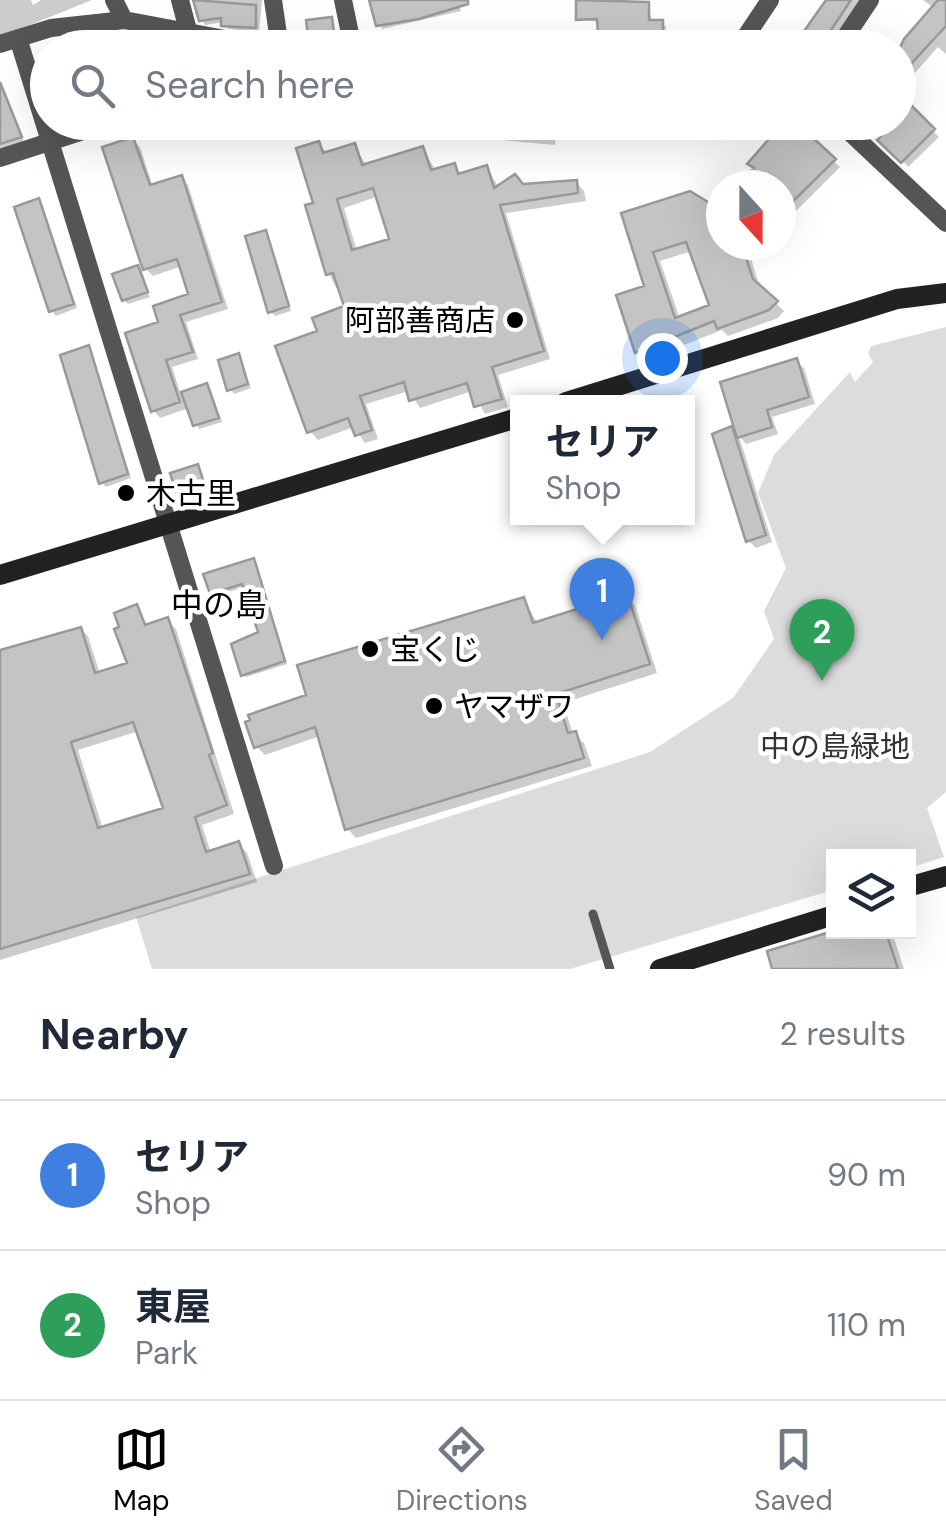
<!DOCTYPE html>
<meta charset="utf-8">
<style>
body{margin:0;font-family:"DM Sans","Noto Sans JP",sans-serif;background:#f2f2f3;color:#1f2937}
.controls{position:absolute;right:30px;bottom:30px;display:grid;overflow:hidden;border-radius:0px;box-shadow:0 10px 40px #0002}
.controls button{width:90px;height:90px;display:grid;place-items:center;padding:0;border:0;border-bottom:2px solid #e0e1e3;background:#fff;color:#1f2937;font:50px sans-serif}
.compass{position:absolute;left:706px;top:170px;width:90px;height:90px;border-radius:50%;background:#fff;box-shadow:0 10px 40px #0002;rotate:159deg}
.you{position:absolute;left:662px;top:358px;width:35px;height:35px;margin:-25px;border:8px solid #fff;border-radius:50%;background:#1a73e8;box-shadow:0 0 0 15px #1a73e833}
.badge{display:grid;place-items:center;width:65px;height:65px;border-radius:50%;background:#000;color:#fff;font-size:32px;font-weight:700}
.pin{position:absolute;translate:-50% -82px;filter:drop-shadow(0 2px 5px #0008)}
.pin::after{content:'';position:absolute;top:52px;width:35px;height:30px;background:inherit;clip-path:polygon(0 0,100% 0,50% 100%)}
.popup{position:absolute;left:510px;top:395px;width:185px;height:130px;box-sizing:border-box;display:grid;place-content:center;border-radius:0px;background:#fff;filter:drop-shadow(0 2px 8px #0005);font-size:32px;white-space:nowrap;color:#747a83}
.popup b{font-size:38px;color:#1f2937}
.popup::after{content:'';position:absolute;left:50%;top:100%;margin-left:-20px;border:20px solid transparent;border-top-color:#fff}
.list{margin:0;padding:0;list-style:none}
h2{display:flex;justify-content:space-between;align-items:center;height:130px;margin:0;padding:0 40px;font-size:42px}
h2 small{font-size:32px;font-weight:400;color:#747a83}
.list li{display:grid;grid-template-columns:65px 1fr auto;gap:30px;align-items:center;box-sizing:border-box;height:150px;padding:0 40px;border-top:2px solid #e0e1e3}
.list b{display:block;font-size:38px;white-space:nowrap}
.list p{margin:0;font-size:32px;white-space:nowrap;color:#747a83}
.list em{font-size:32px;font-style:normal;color:#747a83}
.icon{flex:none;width:55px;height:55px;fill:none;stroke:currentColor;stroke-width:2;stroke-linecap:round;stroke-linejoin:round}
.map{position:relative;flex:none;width:946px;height:969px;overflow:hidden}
.search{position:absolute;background:#fff;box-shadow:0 10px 40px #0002;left:30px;right:30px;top:30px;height:110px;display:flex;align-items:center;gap:25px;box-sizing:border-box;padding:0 35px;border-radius:55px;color:#747a83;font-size:38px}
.sheet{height:430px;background:#fff}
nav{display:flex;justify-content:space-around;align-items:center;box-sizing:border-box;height:140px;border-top:2px solid #e0e1e3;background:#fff;font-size:28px;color:#747a83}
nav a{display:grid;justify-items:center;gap:5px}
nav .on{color:#000}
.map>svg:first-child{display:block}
</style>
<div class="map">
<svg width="946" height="969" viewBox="0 0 946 969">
<rect width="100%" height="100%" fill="#fff"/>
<path fill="#dcdcdc" d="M 946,327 L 946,792 L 927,808 L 944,857 L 909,868 L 908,856 L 834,856 L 833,890 L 570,969 L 152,969 L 136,917 L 650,752 L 733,698 L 774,639 L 764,611 L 786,568 L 758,493 L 774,455 L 850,372 L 855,382 L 873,362 L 868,354 L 871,346 Z"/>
<path fill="#0003" fill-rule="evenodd" d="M 0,0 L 31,0 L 33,5 L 41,0 L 92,0 L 0,37 Z
M 193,0 L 262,0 L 259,32 L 228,29 L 224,22 L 205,25 Z
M 372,0 L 457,0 L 461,11 L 382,29 Z
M 579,0 L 648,4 L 652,22 L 666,26 L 666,44 L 601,48 L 599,22 L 579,19 Z
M 829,0 L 863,0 L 828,48 L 795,48 Z
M 923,0 L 946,0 L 946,54 L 938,47 L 898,92 L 897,48 L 934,8 Z
M 331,20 L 338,44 L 316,47 L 311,42 Z
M 898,96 L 939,137 L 908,167 L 868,122 L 898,122 Z
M 11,109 L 24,142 L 0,150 L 0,113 Z
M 461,122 L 557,122 L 555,145 L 468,137 L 460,130 Z
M 792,122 L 840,167 L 786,221 L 781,216 L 781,185 L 754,185 Z
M 133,140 L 140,147 L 153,187 L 181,178 L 188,185 L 228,309 L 186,322 L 198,359 L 172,367 L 181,395 L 206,386 L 211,391 L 222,422 L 199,429 L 189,408 L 160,418 L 153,410 L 161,324 L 191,296 L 182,266 L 153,276 L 146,269 Z
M 318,144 L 327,152 L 354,146 L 367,166 L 423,149 L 436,171 L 454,166 L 463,175 L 487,168 L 499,188 L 576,182 L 584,191 L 586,201 L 506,213 L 550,359 L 498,375 L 508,407 L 485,414 L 472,391 L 420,408 L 409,391 L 366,404 L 378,439 L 365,443 L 354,427 L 318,440 L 310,431 L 320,333 L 347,308 L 329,274 L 316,205 ZM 379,196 L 392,240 L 357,251 L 344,208 Z
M 38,201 L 77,308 L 56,316 L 52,311 Z
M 721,213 L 721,245 L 747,245 L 760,288 L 784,311 L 778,318 L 728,336 L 722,330 L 646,360 L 638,352 L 647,287 L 624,215 ZM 692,251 L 712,306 L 680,319 L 660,261 Z
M 265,233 L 291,311 L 275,316 L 270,311 Z
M 137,268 L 150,297 L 128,304 L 124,300 Z
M 89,348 L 131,478 L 106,487 L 101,482 Z
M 238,356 L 251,388 L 234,394 L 230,389 Z
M 796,361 L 804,368 L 815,404 L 772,417 L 778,434 L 746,444 L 739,436 Z
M 731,429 L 739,436 L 772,542 L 756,548 L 749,541 Z
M 197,467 L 206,488 L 183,495 L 179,490 Z
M 253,561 L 287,664 L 246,677 L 243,674 L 261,633 L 245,587 L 215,596 L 212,593 Z
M 626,596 L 635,605 L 657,673 L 563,703 L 573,734 L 584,743 L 592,766 L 356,838 L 347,828 L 320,736 L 265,755 L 256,746 L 309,697 L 524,600 L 538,624 Z
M 136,607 L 149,627 L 167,620 L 176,629 L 234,814 L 202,825 L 211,853 L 239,844 L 247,853 L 257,882 L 0,960 L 0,653 L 80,628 L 88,636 L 100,674 L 130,664 ZM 139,731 L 167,810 L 103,829 L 78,750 Z
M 839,932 L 892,932 L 904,969 L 775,969 L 770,953 Z"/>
<path fill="#c4c4c4" stroke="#999" stroke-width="2.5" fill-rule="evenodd" d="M 193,0 L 256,5 L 256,28 L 221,26 L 221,18 L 199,21 Z
M 369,0 L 468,0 L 468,4 L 419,19 L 376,26 Z
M 576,0 L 649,2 L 649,20 L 663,20 L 663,41 L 620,41 L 620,48 L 599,48 L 597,19 L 576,20 Z
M 826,0 L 851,0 L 819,48 L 792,48 Z
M 938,0 L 946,0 L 946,26 L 898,78 L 898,52 L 904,39 Z
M 332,17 L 335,40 L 309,43 L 306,20 Z
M 0,82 L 22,137 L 0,144 Z
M 912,106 L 935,129 L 901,163 L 877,140 Z
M 784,122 L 796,122 L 836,159 L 781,213 L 781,185 L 737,185 L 754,168 L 747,164 Z
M 133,137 L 150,185 L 182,175 L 222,302 L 180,315 L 193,352 L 166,360 L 180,402 L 151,412 L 125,333 L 158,322 L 153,306 L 188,294 L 177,259 L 143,270 L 102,147 Z
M 319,141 L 323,153 L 355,143 L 362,165 L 423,146 L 431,170 L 455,163 L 458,174 L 487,165 L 494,188 L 515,174 L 523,184 L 577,180 L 578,193 L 500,205 L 544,351 L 492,367 L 502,399 L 474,407 L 467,383 L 409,401 L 404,382 L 360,396 L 372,430 L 355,436 L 348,418 L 307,433 L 275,346 L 317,331 L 312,318 L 344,306 L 333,273 L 326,275 L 305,205 L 313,203 L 296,148 ZM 373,188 L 389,239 L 352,250 L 337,199 Z
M 690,191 L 721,210 L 721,245 L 742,245 L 753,279 L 778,301 L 769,310 L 717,329 L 714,321 L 635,353 L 616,295 L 644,286 L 621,213 ZM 686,242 L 709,305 L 675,318 L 653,252 Z
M 39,198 L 74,304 L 49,312 L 14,207 Z
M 266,230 L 289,306 L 268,313 L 245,236 Z
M 138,265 L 148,292 L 122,301 L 112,274 Z
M 89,345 L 128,474 L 99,484 L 60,355 Z
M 239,353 L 248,384 L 227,391 L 218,360 Z
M 797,358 L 809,397 L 767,410 L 772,427 L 737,438 L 720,382 Z
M 207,383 L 219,418 L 193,426 L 181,392 Z
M 732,426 L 766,535 L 746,542 L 712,434 Z
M 198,464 L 204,483 L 176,492 L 170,473 Z
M 254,558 L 285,661 L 241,676 L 231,644 L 258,632 L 242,584 L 210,594 L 203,574 Z
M 627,593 L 650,664 L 556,694 L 568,733 L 576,731 L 584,758 L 345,830 L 315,727 L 254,748 L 245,722 L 250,720 L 248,715 L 306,695 L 297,665 L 524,597 L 533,623 Z
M 137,604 L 145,625 L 168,617 L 213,753 L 209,755 L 227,805 L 195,817 L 206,852 L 239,841 L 250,874 L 0,949 L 0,650 L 81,627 L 95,673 L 127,663 L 114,629 L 119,627 L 114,613 ZM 133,722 L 163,808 L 98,828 L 71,742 Z
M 830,932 L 886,932 L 898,969 L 772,969 L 767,951 Z"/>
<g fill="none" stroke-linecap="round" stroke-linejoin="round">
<path stroke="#555" stroke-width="9" d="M 593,914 L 610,969"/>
<path stroke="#555" stroke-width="18" d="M 114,0 L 124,20
M 180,0 L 189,34
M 273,0 L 280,48
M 343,0 L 353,48
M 18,38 L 274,866
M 0,44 L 51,28 L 124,20 L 273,48
M 413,48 L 429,48
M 738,48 L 770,0
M 838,48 L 870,0
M 839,122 L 946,223
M 0,158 L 111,122"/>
<path stroke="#222" stroke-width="20" d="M 566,402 L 897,299 L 946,293
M 0,575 L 517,418
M 908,887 L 946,876
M 660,969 L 834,915"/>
</g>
<g fill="#000" stroke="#fff" stroke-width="4">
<circle cx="515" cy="320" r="10"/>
<circle cx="126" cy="493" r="10"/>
<circle cx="370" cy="649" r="10"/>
<circle cx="434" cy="706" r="10"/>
</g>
<g text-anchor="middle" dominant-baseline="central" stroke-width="9" stroke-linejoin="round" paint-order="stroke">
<g font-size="30" fill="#000" stroke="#fff" text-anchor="start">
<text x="495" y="320" text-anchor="end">阿部善商店</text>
<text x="146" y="493">木古里</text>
<text x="390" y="649">宝くじ</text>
<text x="454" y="706">ヤマザワ</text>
</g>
<g font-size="30" fill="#333" stroke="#fff">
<text x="835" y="746">中の島緑地</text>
</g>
<g font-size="32" fill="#000" stroke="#fff">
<text x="219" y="605">中の島</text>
</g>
</g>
</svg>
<div class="controls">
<button><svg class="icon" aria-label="layers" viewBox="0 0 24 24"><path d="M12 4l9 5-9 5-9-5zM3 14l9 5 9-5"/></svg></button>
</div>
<svg class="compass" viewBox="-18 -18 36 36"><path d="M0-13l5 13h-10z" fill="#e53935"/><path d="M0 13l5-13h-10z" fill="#747a83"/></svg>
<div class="you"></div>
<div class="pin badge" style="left:602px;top:640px;background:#3f7fe0">1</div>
<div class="popup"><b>セリア</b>Shop</div>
<div class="pin badge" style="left:822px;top:681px;background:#2e9e5b">2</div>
<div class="search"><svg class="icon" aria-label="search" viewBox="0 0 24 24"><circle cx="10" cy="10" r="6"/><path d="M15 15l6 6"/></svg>Search here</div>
</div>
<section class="sheet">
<h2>Nearby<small>2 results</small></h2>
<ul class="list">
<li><span class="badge" style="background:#3f7fe0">1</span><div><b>セリア</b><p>Shop</p></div><em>90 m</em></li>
<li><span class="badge" style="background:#2e9e5b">2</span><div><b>東屋</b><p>Park</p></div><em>110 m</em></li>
</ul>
</section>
<nav>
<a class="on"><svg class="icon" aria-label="map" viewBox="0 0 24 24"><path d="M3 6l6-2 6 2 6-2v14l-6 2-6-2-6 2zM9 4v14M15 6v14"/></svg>Map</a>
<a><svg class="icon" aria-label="directions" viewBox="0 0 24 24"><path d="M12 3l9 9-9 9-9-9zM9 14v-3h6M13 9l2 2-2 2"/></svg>Directions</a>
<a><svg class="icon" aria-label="saved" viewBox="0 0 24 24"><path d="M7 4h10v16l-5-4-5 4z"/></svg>Saved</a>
</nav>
